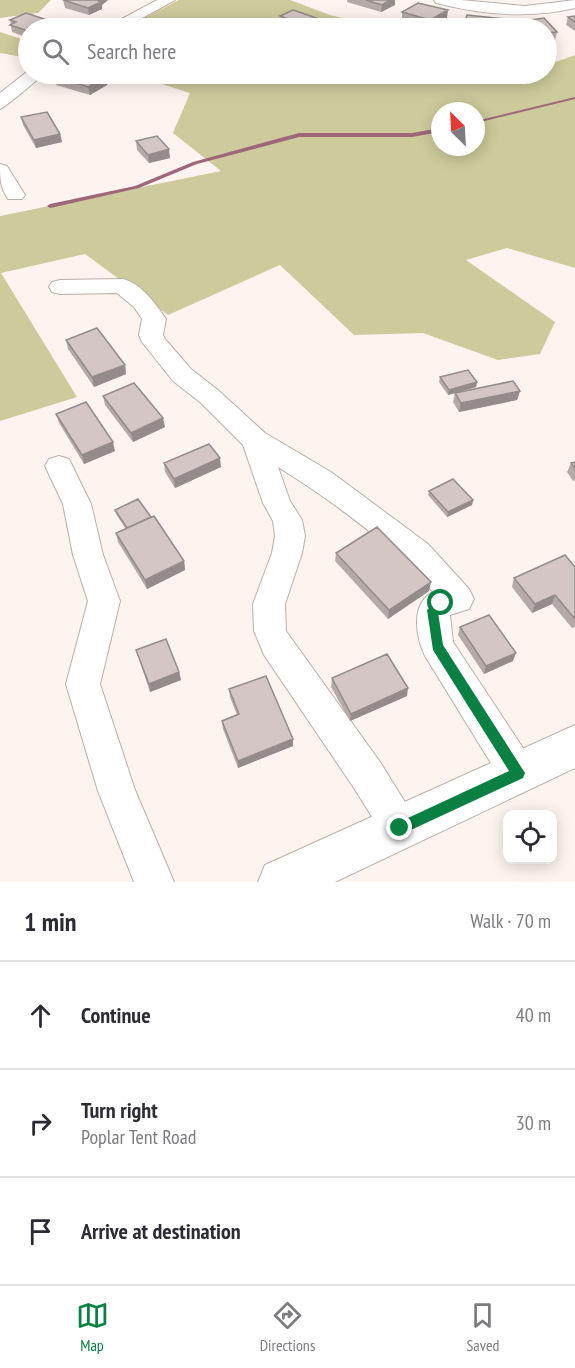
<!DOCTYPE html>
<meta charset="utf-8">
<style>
body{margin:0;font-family:"PT Sans Narrow",sans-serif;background:#f2f2f3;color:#2b2b33}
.controls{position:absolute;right:18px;bottom:18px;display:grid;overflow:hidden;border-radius:12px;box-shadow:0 3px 15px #0003}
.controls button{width:54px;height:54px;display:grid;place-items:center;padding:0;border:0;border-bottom:2px solid #e1e1e2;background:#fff;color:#2b2b33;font:30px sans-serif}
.compass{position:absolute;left:431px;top:102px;width:54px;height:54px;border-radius:50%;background:#fff;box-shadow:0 3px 15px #0003;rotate:336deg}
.stop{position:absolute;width:18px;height:18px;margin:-14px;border:4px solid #0b8043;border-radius:50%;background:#fff}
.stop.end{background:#0b8043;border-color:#fff;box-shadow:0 2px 6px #0008}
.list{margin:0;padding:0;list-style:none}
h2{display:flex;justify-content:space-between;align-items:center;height:78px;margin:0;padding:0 24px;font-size:26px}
h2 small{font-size:20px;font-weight:400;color:#7c7c81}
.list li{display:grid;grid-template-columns:39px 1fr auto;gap:18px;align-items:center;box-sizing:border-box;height:108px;padding:0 24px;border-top:2px solid #e1e1e2}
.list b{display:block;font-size:22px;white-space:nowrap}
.list p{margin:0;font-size:20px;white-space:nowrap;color:#7c7c81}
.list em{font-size:20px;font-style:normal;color:#7c7c81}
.icon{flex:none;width:33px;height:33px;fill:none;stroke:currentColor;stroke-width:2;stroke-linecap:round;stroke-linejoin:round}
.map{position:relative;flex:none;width:575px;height:882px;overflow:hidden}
.search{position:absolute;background:#fff;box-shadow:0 3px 15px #0003;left:18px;right:18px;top:18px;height:66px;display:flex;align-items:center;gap:15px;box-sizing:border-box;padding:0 21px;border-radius:33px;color:#7c7c81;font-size:22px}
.sheet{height:402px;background:#fff}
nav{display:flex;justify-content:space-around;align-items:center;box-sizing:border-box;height:84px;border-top:2px solid #e1e1e2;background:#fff;font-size:16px;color:#7c7c81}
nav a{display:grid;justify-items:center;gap:3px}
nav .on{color:#0b8043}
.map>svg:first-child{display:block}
</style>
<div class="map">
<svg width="575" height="882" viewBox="0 0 575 882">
<rect width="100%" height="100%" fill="#fef4ef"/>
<path fill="#cdca9b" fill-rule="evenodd" d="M 0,0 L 51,0 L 38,13 L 0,18 Z
M 179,0 L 290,0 L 330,15 L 385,28 L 125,28 Z
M 0,32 L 28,41 L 28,58 L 0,53 Z
M 575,55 L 575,268 L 507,248 L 466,260 L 555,322 L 540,354 L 498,360 L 423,333 L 354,335 L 280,265 L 168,315 L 85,254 L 1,273 L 77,397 L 0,421 L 0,216 L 221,171 L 173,133 L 190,93 L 130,74 L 546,74 L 547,65 ZM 440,111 L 476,111 L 476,147 L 440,147 Z"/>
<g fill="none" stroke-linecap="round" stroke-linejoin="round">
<path fill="#9d667b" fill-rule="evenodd" d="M 575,97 L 575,99 L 476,123 L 476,121 Z
M 440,128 L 440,132 L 412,137 L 299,137 L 197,164 L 139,188 L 50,208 L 47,206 L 50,204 L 135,186 L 193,162 L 299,133 L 412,133 Z"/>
<g stroke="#baaea8" stroke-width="2">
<path id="minor" d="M 157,0 L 175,0 L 124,28 L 105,28 Z
M 434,0 L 461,0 L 525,6 L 575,0 L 575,8 C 528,19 483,15 436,3 Z
M 28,71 L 28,74 L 43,74 C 39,79 4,108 0,109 L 0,93 Z
M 0,164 L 7,166 L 25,195 L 22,199 L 8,199 C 0,187 0,179 0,164 Z
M 123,279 C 142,284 155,303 166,319 L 163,335 L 165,339 L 191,369 L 219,391 L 265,433 L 331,472 L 428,544 L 469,589 L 474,599 L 469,609 L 450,615 L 453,642 L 531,760 L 536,773 L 531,786 L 518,791 L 505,786 L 425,656 C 416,637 410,604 433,592 C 390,543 334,502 278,467 L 290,501 L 302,520 L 305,536 L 302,553 L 285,604 L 286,631 L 380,762 L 413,815 L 419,828 L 413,841 L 400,847 L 387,841 L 354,788 L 264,655 L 254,631 L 253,604 L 272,553 L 275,536 L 273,521 L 263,503 L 243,445 L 201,403 L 173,381 L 142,342 L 139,335 L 142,319 L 134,307 L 117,293 L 60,294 L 52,292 L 49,287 L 52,282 L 60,280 Z
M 59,456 L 69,459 L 91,504 L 103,555 L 120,601 L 100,684 L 135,790 L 174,882 L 134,882 L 98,791 L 66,684 L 88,601 L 73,555 L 63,504 L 45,466 L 49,459 Z"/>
</g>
<g stroke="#baaea8" stroke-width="2">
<path id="major" d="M 575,725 L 575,768 L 335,882 L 258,882 L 265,865 Z"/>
</g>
<use href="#minor" fill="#fff" fill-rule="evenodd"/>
<use href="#major" fill="#fff" fill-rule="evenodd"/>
</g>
<path fill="#b6aaa9" d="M 63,0 L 108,0 L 102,5 L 102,9 L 89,15 L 65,8 Z
M 347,0 L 395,0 L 395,5 L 381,12 L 347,2 Z
M 402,12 L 447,18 L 429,28 L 402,20 Z
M 280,16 L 316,26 L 311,28 L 292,28 L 280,24 Z
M 575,16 L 575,31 L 566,25 L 568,17 Z
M 544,18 L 557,32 L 555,40 L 546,41 L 546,28 L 516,28 L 517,22 Z
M 10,20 L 59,24 L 60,28 L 28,28 L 28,38 L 12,32 Z
M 55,76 L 106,77 L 107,85 L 90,95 L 56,85 Z
M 21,117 L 60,134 L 62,142 L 36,148 L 23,125 Z
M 136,141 L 170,158 L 149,163 L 137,150 Z
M 66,340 L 125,365 L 126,374 L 94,387 L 68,349 Z
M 440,377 L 477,382 L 476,387 L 459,392 L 520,391 L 517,400 L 459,412 L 453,402 L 455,393 L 448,395 L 439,382 Z
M 103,396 L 165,427 L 133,442 L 105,405 Z
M 56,414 L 115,451 L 84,464 L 59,423 Z
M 575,462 L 575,480 L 573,481 L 567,472 L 571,463 Z
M 164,463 L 221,467 L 175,488 L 165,472 Z
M 429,491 L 473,500 L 472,505 L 447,517 L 428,495 Z
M 115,510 L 151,517 L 184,561 L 185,570 L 147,589 L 118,542 L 116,533 L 126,529 L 116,514 Z
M 336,553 L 429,591 L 388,619 L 335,561 Z
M 575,567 L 575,627 L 572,628 L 552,604 L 532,613 L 512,587 L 514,578 Z
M 460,627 L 513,661 L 484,674 L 458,635 Z
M 136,650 L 179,672 L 181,680 L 150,692 Z
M 332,678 L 407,696 L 350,721 L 331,687 Z
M 229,689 L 293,746 L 238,768 L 223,729 L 222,721 L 237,715 L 230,697 Z"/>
<path fill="#948b8a" d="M 97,0 L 108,0 L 102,5 L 102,9 L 89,15 L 88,8 Z
M 390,0 L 395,0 L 395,5 L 381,12 L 382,5 Z
M 448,10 L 447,18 L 429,28 L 430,20 Z
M 316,18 L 316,26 L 311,28 L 304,28 L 304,25 Z
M 59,24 L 60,28 L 44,28 Z
M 106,77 L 107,85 L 90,95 L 88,87 Z
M 60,134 L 62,142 L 36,148 L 34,140 Z
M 169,149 L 170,158 L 149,163 L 148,155 Z
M 125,365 L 126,374 L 94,387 L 92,377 Z
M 477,382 L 476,387 L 448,395 L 449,390 Z
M 520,391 L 517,400 L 459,412 L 461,403 Z
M 163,418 L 165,427 L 133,442 L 131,433 Z
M 113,442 L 115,451 L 84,464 L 82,455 Z
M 220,458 L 221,467 L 175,488 L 174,479 Z
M 473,500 L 472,505 L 447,517 L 448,512 Z
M 184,561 L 185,570 L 147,589 L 145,580 Z
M 431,582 L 429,591 L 388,619 L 389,610 Z
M 555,595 L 552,604 L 532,613 L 535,604 Z
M 516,653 L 513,661 L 484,674 L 486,666 Z
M 179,672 L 181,680 L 150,692 L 149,684 Z
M 408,688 L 407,696 L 350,721 L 351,714 Z
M 293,739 L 293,746 L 238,768 L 238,761 Z"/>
<path fill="#d4c6c5" stroke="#948b8a" stroke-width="1.5" d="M 63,0 L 97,0 L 101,2 L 88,8 Z
M 366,0 L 390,0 L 382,5 Z
M 418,3 L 448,10 L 430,20 L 402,12 Z
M 293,10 L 316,18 L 304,25 L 280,16 Z
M 26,13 L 59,24 L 44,28 L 28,28 L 28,31 L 10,25 L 16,22 L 10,20 Z
M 467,15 L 504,19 L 501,28 L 463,28 Z
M 575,16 L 575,22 L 568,17 Z
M 544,18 L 557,32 L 546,33 L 546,28 L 523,28 L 517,22 Z
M 60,74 L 95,74 L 106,77 L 88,87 L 55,76 Z
M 47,112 L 60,134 L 34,140 L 21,117 Z
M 157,136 L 169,149 L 148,155 L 136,141 Z
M 97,328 L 125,365 L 92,377 L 66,340 Z
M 468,370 L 477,382 L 449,390 L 440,377 Z
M 513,381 L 520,391 L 461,403 L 455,393 Z
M 134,383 L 163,418 L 131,433 L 103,396 Z
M 86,402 L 113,442 L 82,455 L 56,414 Z
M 209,444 L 220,458 L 174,479 L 164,463 Z
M 575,462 L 575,469 L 571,463 Z
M 453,479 L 473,500 L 448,512 L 429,491 Z
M 138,499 L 151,517 L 127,528 L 115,510 Z
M 154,516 L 184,561 L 145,580 L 116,533 Z
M 377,527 L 431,582 L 389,610 L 336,553 Z
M 565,555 L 575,567 L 575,619 L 555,595 L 535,604 L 514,578 Z
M 489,615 L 516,653 L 486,666 L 460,627 Z
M 166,639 L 179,672 L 149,684 L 136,650 Z
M 387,654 L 408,688 L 351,714 L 332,678 Z
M 266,676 L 293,739 L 238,761 L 222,721 L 239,714 L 229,689 Z"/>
<path fill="#0b8043" d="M 441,598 L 446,603 L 438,612 L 443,645 L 525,773 L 523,778 L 400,835 L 395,833 L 393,828 L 395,824 L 509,771 L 433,650 L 427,610 Z"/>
</svg>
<div class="controls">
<button><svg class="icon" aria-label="locate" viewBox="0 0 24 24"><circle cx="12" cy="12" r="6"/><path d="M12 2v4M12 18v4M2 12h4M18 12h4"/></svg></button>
</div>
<svg class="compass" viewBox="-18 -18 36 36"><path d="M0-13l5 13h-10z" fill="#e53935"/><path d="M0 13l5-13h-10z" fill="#7c7c81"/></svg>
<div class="stop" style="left:441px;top:603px"></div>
<div class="stop end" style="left:400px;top:828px"></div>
<div class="search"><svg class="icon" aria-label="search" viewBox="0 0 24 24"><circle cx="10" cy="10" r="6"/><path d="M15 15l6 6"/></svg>Search here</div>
</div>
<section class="sheet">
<h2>1 min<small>Walk · 70 m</small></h2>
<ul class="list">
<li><svg class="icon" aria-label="ahead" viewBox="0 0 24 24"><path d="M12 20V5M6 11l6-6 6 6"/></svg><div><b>Continue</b></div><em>40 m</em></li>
<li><svg class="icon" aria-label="right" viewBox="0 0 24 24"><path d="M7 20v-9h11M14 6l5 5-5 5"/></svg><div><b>Turn right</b><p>Poplar Tent Road</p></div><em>30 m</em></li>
<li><svg class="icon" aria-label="arrive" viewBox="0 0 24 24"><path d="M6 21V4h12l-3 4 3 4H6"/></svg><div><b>Arrive at destination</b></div></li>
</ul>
</section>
<nav>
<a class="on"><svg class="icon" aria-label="map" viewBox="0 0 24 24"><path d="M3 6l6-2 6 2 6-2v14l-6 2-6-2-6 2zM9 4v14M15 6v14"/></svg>Map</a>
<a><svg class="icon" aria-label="directions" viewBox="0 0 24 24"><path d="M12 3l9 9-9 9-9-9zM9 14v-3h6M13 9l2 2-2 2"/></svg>Directions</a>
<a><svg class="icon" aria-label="saved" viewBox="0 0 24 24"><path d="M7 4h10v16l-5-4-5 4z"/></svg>Saved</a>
</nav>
